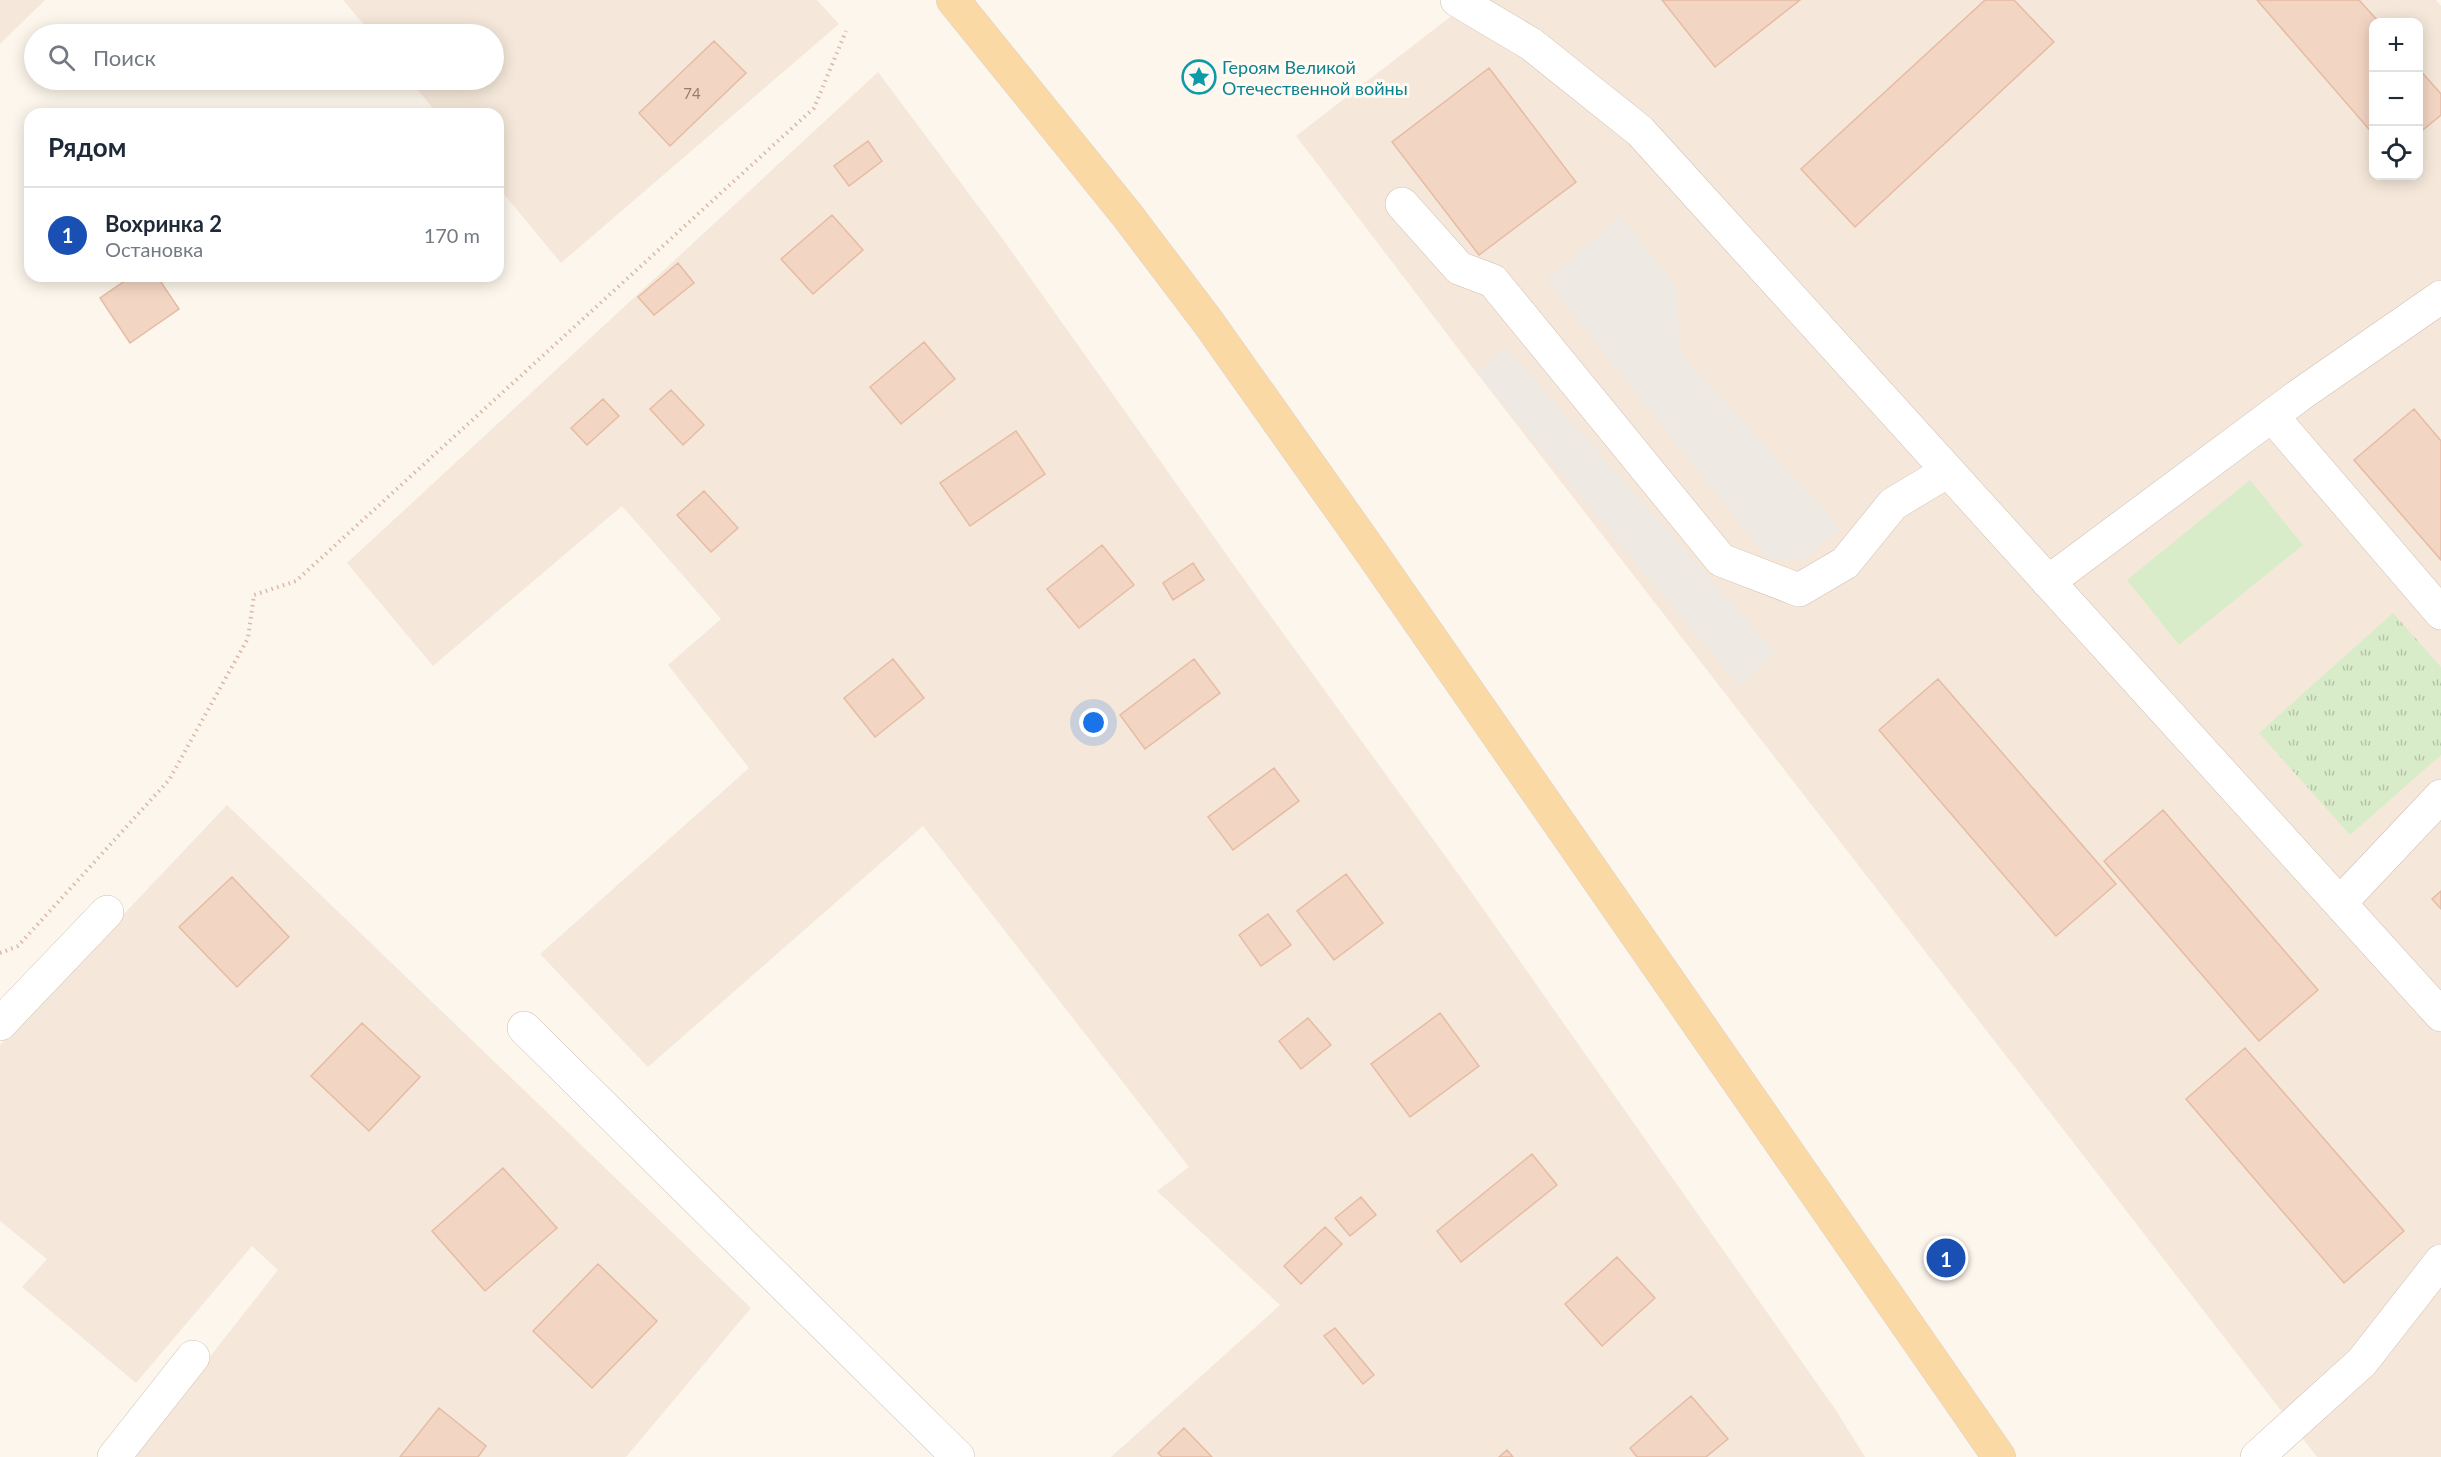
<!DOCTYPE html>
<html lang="ru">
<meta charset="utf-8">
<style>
body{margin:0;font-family:Lato,sans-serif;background:#f2f2f3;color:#1f2937}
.controls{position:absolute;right:18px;top:18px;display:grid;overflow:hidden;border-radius:12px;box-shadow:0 3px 15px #0003}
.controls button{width:54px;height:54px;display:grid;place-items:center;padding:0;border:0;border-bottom:2px solid #e0e1e3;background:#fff;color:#1f2937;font:30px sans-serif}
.you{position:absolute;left:1094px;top:723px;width:21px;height:21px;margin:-15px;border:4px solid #fff;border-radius:50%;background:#1a73e8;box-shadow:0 0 0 9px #1a73e833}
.badge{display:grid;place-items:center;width:39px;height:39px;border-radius:50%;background:#e76f51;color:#fff;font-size:20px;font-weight:700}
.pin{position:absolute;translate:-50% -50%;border:3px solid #fff;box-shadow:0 2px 6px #0006}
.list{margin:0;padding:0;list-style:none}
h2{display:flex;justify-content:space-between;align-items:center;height:78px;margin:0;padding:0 24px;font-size:26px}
h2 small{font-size:20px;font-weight:400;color:#747a83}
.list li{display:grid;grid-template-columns:39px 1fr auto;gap:18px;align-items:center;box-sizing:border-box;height:96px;padding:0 24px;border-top:2px solid #e0e1e3}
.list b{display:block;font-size:22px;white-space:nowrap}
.list p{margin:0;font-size:20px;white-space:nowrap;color:#747a83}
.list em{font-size:20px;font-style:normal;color:#747a83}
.icon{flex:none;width:33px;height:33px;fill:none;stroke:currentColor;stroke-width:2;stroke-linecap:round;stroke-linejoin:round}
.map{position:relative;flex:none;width:2441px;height:1457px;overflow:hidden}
.search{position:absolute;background:#fff;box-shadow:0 3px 15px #0003;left:24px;top:24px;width:480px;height:66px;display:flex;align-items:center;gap:15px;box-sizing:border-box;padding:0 21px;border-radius:33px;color:#747a83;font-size:22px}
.panel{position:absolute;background:#fff;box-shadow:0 3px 15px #0003;left:24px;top:108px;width:480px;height:174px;border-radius:18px}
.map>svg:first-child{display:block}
</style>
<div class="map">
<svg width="2441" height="1457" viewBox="0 0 2441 1457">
<defs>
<pattern id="park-tufts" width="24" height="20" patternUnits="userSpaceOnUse" patternTransform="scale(1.5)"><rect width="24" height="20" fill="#d8ecc9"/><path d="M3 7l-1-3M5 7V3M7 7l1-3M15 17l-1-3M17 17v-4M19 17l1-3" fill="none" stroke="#b4c2a5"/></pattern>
</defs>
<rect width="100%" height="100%" fill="#fdf6ec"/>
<path fill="#f5e8da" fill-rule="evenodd" d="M 0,0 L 45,0 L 0,44 Z
M 343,0 L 817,0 L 839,24 L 561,263 L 498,187 L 498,114 L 438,114 L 409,80 L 494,80 L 494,34 L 372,34 Z
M 1472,0 L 2436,0 L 2441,6 L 2441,1457 L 2317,1457 L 1476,372 L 1296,136 ZM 2374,22 L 2418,22 L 2418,176 L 2374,176 Z
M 878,72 L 1002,238 L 1251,589 L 1467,886 L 1835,1409 L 1865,1457 L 1111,1457 L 1280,1305 L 1157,1191 L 1189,1167 L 923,826 L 648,1067 L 540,954 L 749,768 L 668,665 L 721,619 L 622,506 L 433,666 L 347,563 Z
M 227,805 L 751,1308 L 626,1457 L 131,1457 L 278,1270 L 252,1246 L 136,1383 L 22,1287 L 47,1259 L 0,1221 L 0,1045 Z"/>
<path fill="#efe9e4" d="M 1620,216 L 1676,286 L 1680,352 L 1840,528 L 1804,559 L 1768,559 L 1546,281 Z
M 1506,348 L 1775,652 L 1740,687 L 1476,372 Z"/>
<path fill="url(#park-tufts)" d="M 2393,613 L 2441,667 L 2441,755 L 2350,835 L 2259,733 Z"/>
<path fill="#d8ecc9" d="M 2250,480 L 2303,545 L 2179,645 L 2127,580 Z"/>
<path fill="#f3d5c3" stroke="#e6bba3" stroke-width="1.5" d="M 1662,0 L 1800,0 L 1715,67 Z
M 1985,0 L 2014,0 L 2054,42 L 1855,227 L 1801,169 Z
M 2257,0 L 2359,0 L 2379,22 L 2374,22 L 2374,135 Z
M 714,41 L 746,73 L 670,146 L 639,113 Z
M 1489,68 L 1576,182 L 1479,255 L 1392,142 Z
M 2418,68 L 2441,94 L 2441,115 L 2418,134 Z
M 868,141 L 882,161 L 849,186 L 834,166 Z
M 832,215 L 863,250 L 813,294 L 781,259 Z
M 678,263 L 694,283 L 654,315 L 638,297 Z
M 132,276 L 157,276 L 179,309 L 130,343 L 100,298 Z
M 924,342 L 955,379 L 901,424 L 870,387 Z
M 671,390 L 704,425 L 683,445 L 650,409 Z
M 603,399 L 619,416 L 587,445 L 571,428 Z
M 2414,409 L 2441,441 L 2441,560 L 2354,460 Z
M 1016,431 L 1045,474 L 970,526 L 940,483 Z
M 704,491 L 738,528 L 711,552 L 677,515 Z
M 1102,545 L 1134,585 L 1079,628 L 1047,589 Z
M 1193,563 L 1204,580 L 1173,600 L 1163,583 Z
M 893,659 L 924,698 L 875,737 L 844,698 Z
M 1194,659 L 1220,693 L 1145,749 L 1120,715 Z
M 1938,679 L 2116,884 L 2056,936 L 1879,730 Z
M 1274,768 L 1299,801 L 1233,850 L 1208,817 Z
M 2163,810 L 2318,990 L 2259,1041 L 2104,861 Z
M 1346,874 L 1383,923 L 1334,960 L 1297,911 Z
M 232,877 L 289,937 L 237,987 L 179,927 Z
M 2441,891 L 2441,909 L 2432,899 Z
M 1268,914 L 1291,945 L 1261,966 L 1239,935 Z
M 1440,1013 L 1479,1066 L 1410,1117 L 1371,1064 Z
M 1308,1018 L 1331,1045 L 1301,1069 L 1279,1041 Z
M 362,1023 L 420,1077 L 369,1131 L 311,1076 Z
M 2245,1048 L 2404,1231 L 2344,1283 L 2186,1099 Z
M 1532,1154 L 1557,1185 L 1461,1262 L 1437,1231 Z
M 503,1168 L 557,1228 L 485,1291 L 432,1231 Z
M 1361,1197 L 1376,1215 L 1350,1236 L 1335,1218 Z
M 1325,1227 L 1342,1244 L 1301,1284 L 1284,1266 Z
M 1617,1257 L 1655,1298 L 1602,1346 L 1565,1304 Z
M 598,1264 L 657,1321 L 592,1388 L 533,1331 Z
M 1335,1328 L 1374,1375 L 1363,1384 L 1324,1336 Z
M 1691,1396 L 1728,1439 L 1706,1457 L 1637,1457 L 1630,1448 Z
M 439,1408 L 486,1446 L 478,1457 L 400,1457 Z
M 1184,1428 L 1212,1457 L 1162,1457 L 1158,1453 Z
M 1507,1450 L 1513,1457 L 1499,1457 Z"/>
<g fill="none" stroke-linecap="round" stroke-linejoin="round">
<g stroke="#d1beb0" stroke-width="34">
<path id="minor" d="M 1457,0 L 1531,44 L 1640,131 L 2441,1015
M 1402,204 L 1459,268 L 1493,281 L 1721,560 L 1799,590 L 1845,563 L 1893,504 L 1948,471
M 2272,416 L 2441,613
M 2048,582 L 2301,394 L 2441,297
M 2340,903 L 2441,796
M 0,1024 L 107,912
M 524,1028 L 958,1457
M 114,1457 L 193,1357
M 2257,1457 L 2362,1362 L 2441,1261"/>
</g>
<g stroke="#dad1cd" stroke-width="34">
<path id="major" d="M 953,0 L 1127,215 L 1208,322 L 1371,552 L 1999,1457"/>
</g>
<path stroke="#d9b8a5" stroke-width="4" stroke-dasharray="1.5 4.5" stroke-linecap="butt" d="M 0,953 L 18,946 L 169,780 L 248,638 L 254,595 L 296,581 L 814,108 L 846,31"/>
<use href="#minor" stroke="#fff" stroke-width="33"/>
<use href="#major" stroke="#fbd9a5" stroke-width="33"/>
</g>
<defs>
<g id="sight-ring" transform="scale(1.725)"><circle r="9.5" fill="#fffaf3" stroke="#0f9aa8" stroke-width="1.5"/><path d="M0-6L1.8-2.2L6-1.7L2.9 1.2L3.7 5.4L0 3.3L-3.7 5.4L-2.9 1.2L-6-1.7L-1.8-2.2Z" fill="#0f9aa8"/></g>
</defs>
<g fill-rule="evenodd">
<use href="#sight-ring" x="1199" y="77"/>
</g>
<g text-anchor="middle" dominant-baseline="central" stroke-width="6" stroke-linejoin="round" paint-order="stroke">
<g font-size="15" fill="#987a6a">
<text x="692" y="93">74</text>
</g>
<g font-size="18" fill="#0d838f" stroke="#fffaf3" text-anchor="start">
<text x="1222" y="67">Героям Великой<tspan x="1222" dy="21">Отечественной войны</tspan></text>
</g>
</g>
</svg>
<div class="controls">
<button>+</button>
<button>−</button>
<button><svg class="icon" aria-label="locate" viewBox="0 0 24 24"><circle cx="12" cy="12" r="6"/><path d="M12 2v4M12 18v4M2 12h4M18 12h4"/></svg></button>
</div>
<div class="you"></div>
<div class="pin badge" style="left:1946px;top:1258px;background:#1a4fb4">1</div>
<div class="search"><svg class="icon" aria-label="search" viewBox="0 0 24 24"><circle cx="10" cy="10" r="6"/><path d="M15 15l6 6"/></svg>Поиск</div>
<section class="panel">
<h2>Рядом<small></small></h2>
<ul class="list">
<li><span class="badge" style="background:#1a4fb4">1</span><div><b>Вохринка 2</b><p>Остановка</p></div><em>170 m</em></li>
</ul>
</section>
</div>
